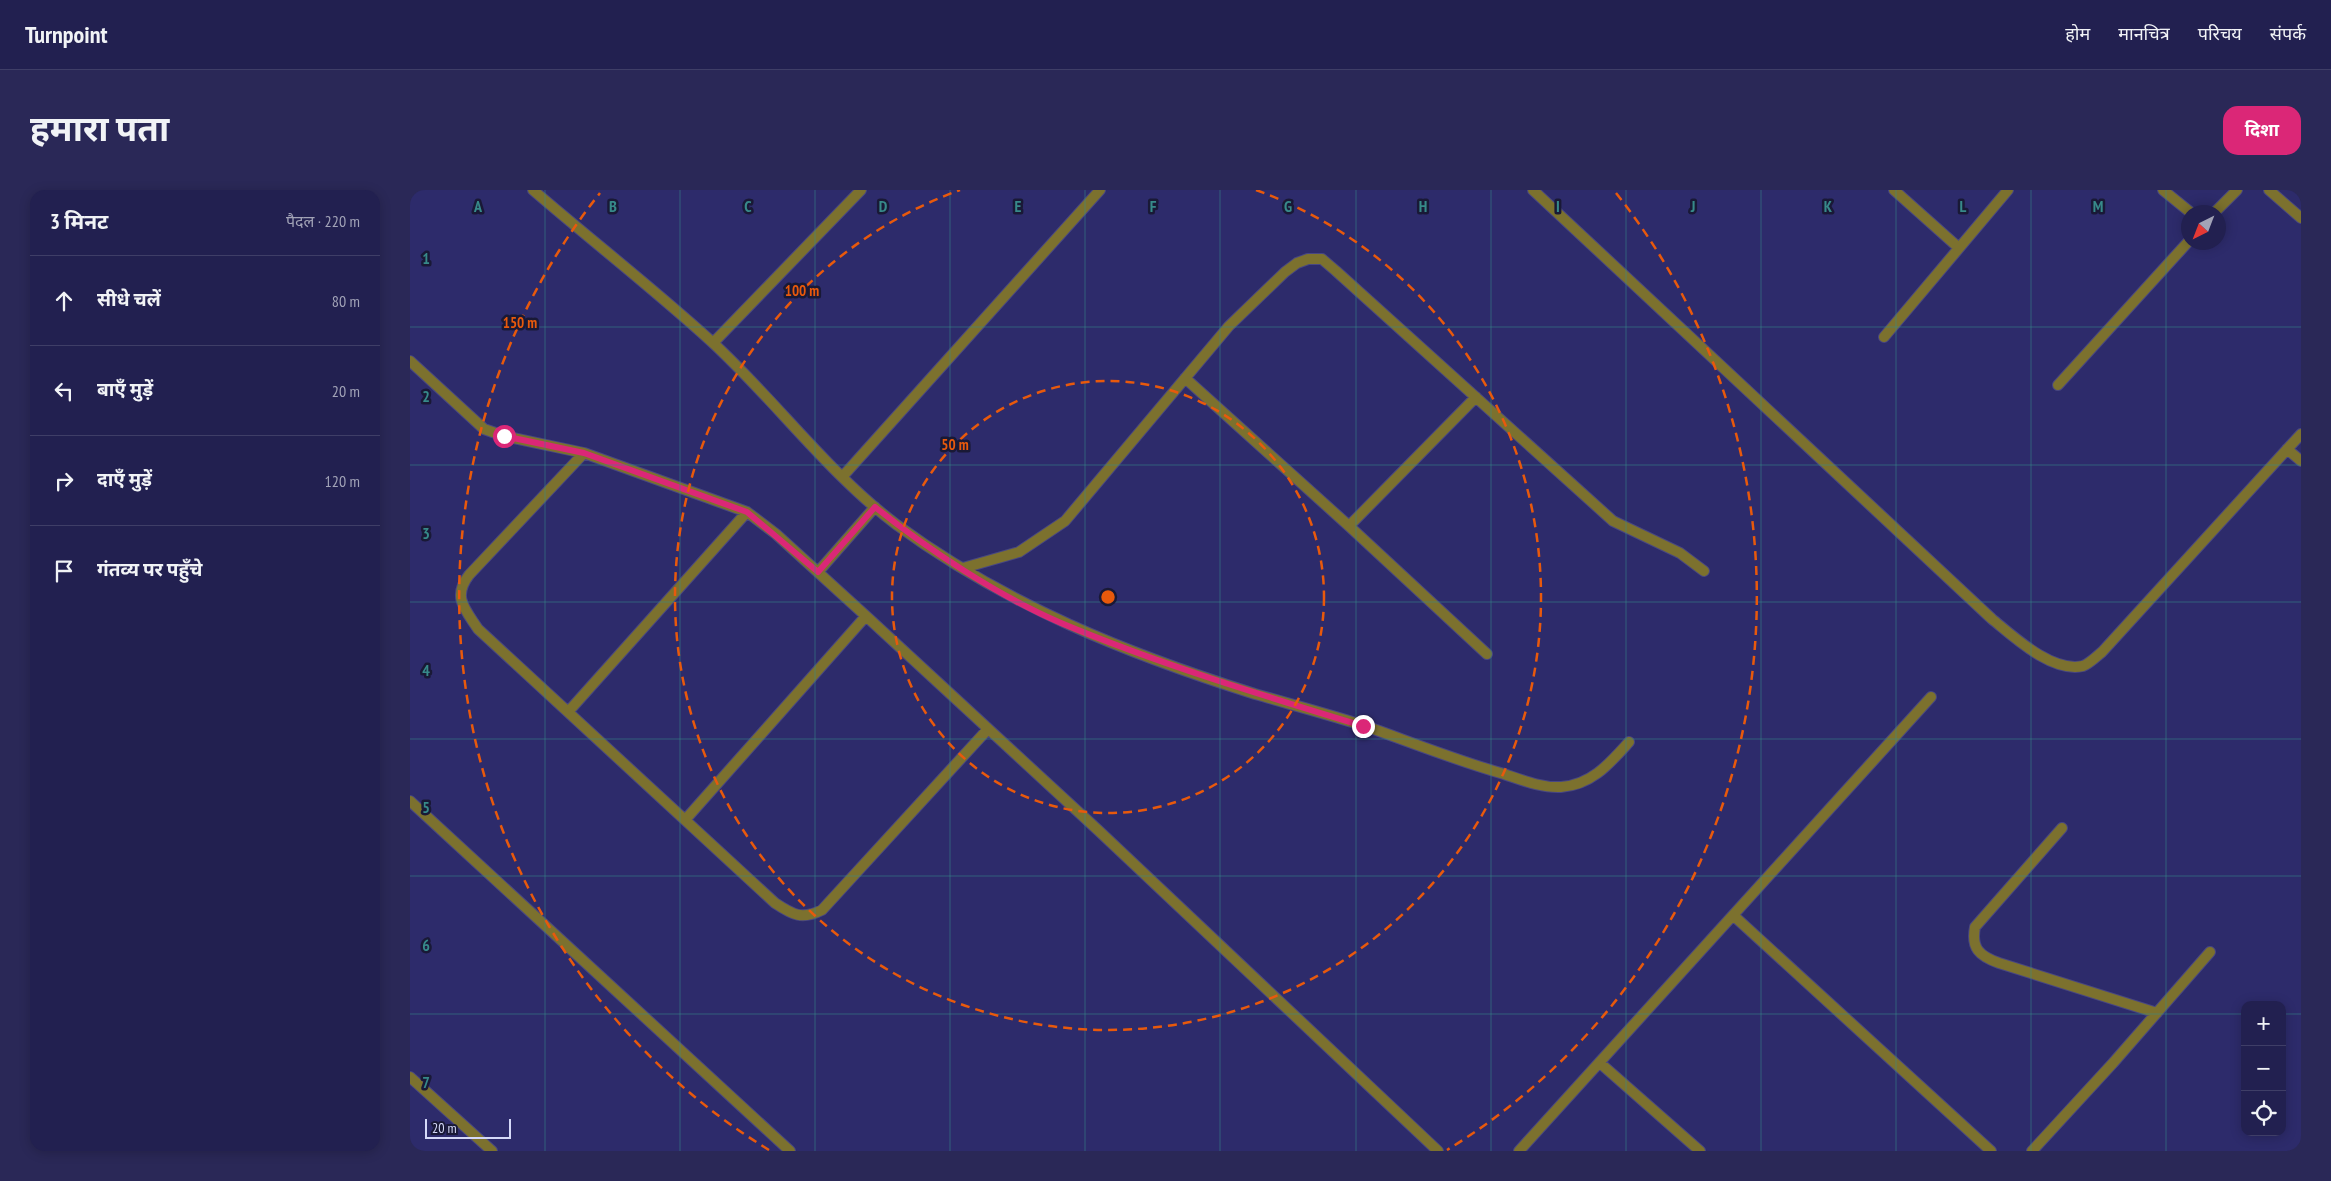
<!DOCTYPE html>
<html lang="hi">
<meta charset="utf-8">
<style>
body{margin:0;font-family:"PT Sans Narrow","Noto Sans Devanagari",sans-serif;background:#2a2857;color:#f1f3f6}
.controls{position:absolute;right:15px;bottom:15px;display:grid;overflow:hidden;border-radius:10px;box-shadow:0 2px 12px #0003}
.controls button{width:45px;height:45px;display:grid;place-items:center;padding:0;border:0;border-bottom:1px solid #3f3e67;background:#222050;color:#f1f3f6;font:25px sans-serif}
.compass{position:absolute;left:1771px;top:15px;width:45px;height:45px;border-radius:50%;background:#222050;box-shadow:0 2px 12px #0003;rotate:222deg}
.scale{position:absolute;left:15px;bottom:12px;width:86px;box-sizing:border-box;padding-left:5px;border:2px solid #d5d9f8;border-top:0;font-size:14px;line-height:18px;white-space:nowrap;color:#d5d9f8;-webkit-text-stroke:4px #191936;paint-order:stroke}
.stop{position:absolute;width:15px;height:15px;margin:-11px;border:4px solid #db2777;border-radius:50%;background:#fff}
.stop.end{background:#db2777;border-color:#fff;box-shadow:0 1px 5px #0008}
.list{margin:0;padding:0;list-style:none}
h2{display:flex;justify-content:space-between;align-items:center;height:65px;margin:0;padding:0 20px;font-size:21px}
h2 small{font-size:16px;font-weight:400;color:#a2a3b7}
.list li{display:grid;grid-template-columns:32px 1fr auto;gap:15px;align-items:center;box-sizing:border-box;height:90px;padding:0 20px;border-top:1px solid #3f3e67}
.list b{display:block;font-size:19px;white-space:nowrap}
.list em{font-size:16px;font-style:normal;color:#a2a3b7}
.icon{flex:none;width:28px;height:28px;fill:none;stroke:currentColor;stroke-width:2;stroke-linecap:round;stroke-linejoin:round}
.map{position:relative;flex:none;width:1891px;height:961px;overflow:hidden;border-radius:15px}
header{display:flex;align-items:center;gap:30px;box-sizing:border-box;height:70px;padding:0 25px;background:#222050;border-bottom:1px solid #3f3e67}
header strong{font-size:24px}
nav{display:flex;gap:28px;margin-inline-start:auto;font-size:18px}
.intro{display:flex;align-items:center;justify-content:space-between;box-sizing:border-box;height:120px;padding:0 30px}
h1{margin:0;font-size:35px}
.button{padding:12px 22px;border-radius:15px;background:#db2777;color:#fff;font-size:18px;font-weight:700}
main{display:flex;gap:30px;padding:0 30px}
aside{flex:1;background:#222050;border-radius:15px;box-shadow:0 2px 12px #0003}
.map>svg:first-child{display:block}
</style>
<header>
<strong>Turnpoint</strong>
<nav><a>होम</a><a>मानचित्र</a><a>परिचय</a><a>संपर्क</a></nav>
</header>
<div class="intro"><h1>हमारा पता</h1><a class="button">दिशा</a></div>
<main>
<aside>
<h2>3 मिनट<small>पैदल · 220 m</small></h2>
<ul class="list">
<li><svg class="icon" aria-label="ahead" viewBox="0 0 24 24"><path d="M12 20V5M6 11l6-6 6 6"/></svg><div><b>सीधे चलें</b></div><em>80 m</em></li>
<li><svg class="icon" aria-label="left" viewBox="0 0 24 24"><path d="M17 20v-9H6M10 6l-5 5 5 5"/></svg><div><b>बाएँ मुड़ें</b></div><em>20 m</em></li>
<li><svg class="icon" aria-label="right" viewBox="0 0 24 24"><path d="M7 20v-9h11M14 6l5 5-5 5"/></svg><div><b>दाएँ मुड़ें</b></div><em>120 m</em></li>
<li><svg class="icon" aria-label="arrive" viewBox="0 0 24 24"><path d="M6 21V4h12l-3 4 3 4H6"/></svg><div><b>गंतव्य पर पहुँचे</b></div></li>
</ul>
</aside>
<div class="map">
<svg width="1891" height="961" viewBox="0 0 1891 961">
<rect width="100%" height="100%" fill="#2d2b6b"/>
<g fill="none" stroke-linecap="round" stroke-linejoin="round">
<g stroke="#484782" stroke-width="12">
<path id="street" d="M 123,0 C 182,51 244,99 302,152 C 365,210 419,284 487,335 C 596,415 718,464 845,504 C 883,515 921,525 958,537 C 1003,553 1048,571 1094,584 C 1112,590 1131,598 1151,597 C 1182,595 1200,573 1219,552
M 1123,0 L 1582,429 C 1604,447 1642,483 1673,476 C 1679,474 1687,466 1692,462 L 1891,244
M 1484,0 L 1549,58
M 1753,0 L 1780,22
M 1859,0 L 1891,28
M 1805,22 L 1827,0
M 1474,147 L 1598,0
M 303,153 L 451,0
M 0,171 L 74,239 L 94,246 L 174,263 L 337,322 L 366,344 L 456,426 L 689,641 L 1028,961
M 775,188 L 939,336 L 1077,464
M 1648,195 L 1778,52
M 1877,259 L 1891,271
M 174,263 L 59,385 C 42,407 55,419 68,439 L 365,713 C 383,725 392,730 412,720 L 578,539
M 433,286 L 690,0
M 939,336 L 1066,207
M 553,378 L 609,362 L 655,331 L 819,136 L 875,82 L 887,73 L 898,69 L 912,69 L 926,81 L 1203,331 L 1270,363 L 1294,381
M 408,382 L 465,317
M 158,522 L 337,322
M 0,611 L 380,961
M 275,630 L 456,426
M 1652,638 L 1565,737 C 1561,758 1569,766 1589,773 L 1747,823
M 1324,726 L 1581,961
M 1190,873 L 1290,961
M 0,887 L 82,961
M 1109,961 L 1521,507
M 1622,961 L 1703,873 L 1800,762"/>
</g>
<use href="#street" stroke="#7c712e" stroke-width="10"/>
</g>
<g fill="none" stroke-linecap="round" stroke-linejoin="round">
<path stroke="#db2777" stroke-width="6" d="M 94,246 L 174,263 L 337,322 L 408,382 L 465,317 C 517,359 590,407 651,433 C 749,474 851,505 953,536"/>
</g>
<path fill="none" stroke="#378a8a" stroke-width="1" stroke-opacity="0.55" d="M 135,0 L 135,961M 270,0 L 270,961M 405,0 L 405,961M 540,0 L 540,961M 675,0 L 675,961M 810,0 L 810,961M 946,0 L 946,961M 1081,0 L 1081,961M 1216,0 L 1216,961M 1351,0 L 1351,961M 1486,0 L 1486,961M 1621,0 L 1621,961M 1756,0 L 1756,961M 0,137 L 1891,137M 0,275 L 1891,275M 0,412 L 1891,412M 0,549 L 1891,549M 0,686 L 1891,686M 0,824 L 1835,824M 1872,824 L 1891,824"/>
<g fill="none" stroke="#e8590c" stroke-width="2.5" stroke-dasharray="9 6">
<circle cx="698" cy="407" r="216"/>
<path d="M846 0A433 433 0 1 1 550 0"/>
<path d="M359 960A649 649 0 0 1 190 3M1206 3A649 649 0 0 1 1037 960"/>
</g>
<g font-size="16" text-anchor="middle" font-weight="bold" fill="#378a8a" stroke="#191936" stroke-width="5" stroke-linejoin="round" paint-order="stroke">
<text x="68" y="22">A</text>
<text x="203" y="22">B</text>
<text x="338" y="22">C</text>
<text x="473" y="22">D</text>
<text x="608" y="22">E</text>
<text x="743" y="22">F</text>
<text x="878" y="22">G</text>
<text x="1013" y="22">H</text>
<text x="1148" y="22">I</text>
<text x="1283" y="22">J</text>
<text x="1418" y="22">K</text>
<text x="1553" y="22">L</text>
<text x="1688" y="22">M</text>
<text x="16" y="74">1</text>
<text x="16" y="212">2</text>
<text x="16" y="349">3</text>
<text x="16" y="486">4</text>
<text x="16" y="623">5</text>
<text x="16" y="761">6</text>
<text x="16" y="898">7</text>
</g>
<circle cx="698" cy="407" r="8" fill="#e8590c" stroke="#191936" stroke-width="2.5"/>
<g font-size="15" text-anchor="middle" font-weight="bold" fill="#e8590c" stroke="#191936" stroke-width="5" stroke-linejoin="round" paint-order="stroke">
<text x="392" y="106">100 m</text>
<text x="110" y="138">150 m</text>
<text x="545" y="260">50 m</text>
</g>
</svg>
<div class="controls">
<button>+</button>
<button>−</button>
<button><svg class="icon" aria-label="locate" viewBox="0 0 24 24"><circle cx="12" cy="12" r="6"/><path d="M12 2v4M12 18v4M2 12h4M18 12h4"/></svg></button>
</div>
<svg class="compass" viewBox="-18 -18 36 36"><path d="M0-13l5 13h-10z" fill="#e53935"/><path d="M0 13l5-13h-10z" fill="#a2a3b7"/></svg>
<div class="scale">20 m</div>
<div class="stop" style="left:94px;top:246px"></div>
<div class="stop end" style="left:953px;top:536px"></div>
</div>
</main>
